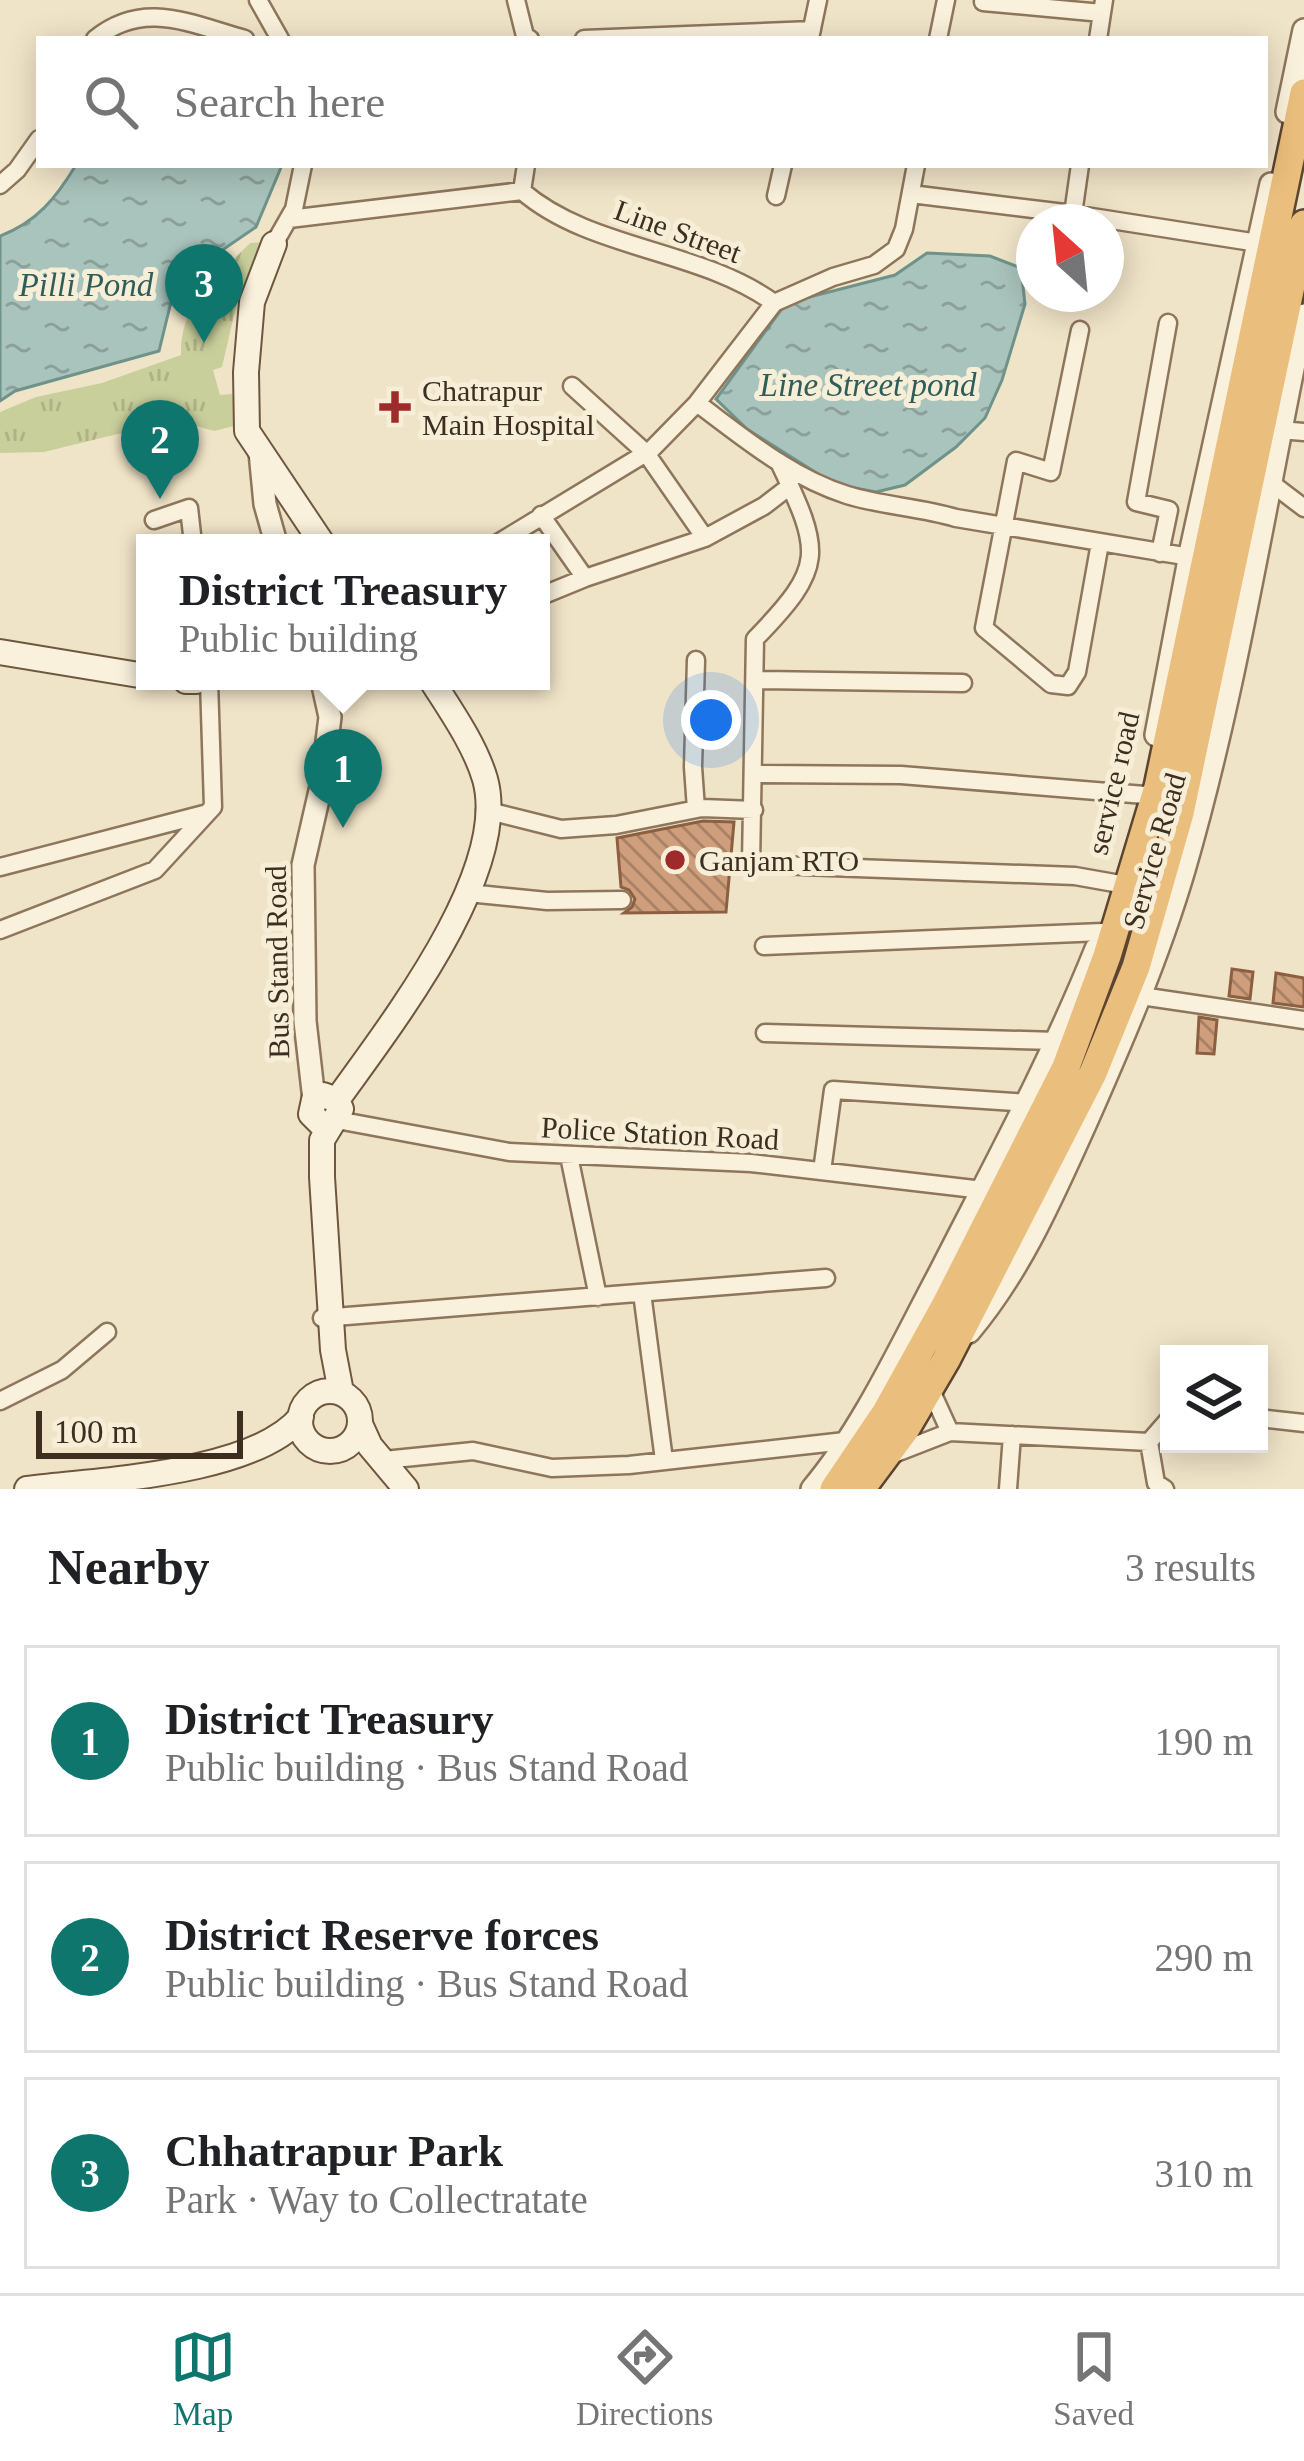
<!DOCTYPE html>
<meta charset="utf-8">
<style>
body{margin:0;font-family:"Times New Roman",serif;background:#f6f6f6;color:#202124}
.controls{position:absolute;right:36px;bottom:36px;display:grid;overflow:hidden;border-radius:0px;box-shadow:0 6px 30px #0003}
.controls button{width:108px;height:108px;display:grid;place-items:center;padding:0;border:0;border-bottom:3px solid #e0e0e0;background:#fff;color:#202124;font:60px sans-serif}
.compass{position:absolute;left:1016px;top:204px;width:108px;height:108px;border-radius:50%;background:#fff;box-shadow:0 6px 30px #0003;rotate:333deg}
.scale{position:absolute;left:36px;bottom:30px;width:207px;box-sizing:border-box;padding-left:12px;border:6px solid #3d2e20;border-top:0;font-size:33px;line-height:42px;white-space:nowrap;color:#3d2e20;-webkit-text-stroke:9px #f7eed8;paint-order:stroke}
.you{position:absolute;left:711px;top:720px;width:42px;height:42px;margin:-30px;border:9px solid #fff;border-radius:50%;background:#1a73e8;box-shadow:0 0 0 18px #1a73e833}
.badge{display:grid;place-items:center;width:78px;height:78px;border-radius:50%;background:#0f766e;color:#fff;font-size:39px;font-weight:700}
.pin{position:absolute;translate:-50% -99px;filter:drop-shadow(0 3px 6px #0008)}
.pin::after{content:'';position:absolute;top:63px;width:42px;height:36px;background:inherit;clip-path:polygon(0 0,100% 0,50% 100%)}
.popup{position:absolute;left:136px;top:534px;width:414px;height:156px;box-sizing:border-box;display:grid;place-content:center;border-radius:0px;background:#fff;filter:drop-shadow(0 3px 9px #0005);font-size:39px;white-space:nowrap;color:#757577}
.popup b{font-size:45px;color:#202124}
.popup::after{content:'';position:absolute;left:50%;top:100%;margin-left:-24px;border:24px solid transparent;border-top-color:#fff}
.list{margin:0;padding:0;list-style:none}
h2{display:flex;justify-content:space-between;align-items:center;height:156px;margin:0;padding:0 48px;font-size:51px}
h2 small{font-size:39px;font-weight:400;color:#757577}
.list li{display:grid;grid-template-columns:78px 1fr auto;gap:36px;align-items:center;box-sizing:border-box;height:192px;margin:0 24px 24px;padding:0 24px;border:3px solid #e0e0e0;border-radius:0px}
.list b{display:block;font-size:45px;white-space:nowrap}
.list p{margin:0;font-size:39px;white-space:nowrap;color:#757577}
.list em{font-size:39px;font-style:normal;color:#757577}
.icon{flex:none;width:66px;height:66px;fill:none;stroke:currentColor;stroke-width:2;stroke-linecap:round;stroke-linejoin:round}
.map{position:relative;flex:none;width:1304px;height:1489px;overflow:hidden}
.search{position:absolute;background:#fff;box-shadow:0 6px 30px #0003;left:36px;right:36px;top:36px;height:132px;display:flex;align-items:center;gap:30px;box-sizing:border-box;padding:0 42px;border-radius:0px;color:#757577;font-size:45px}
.sheet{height:804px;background:#fff}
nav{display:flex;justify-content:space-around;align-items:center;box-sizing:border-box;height:168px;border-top:3px solid #e0e0e0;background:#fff;font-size:33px;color:#757577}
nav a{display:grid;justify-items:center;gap:6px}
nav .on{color:#0f766e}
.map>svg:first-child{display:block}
</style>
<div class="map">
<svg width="1304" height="1489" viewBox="0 0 1304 1489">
<defs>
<pattern id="park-tufts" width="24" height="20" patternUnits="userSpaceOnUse" patternTransform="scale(3)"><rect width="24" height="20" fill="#c9cf9b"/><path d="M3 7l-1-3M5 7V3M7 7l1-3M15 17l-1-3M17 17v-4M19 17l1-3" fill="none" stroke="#aeb285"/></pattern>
<pattern id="water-ripples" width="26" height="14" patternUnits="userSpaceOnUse" patternTransform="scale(3)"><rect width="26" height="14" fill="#a9c4bc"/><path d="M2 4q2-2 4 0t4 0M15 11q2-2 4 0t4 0" fill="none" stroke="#8ba098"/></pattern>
<pattern id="building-back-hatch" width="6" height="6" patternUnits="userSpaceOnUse" patternTransform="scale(3)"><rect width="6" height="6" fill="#cf9f7d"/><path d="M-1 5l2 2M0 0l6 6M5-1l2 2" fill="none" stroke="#a98266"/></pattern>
</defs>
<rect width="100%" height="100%" fill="#f0e4c8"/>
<path fill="url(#park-tufts)" d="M 264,242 L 238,298 L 222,367 L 213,370 L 220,395 L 232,394 L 238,425 L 214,431 L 175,420 L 44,452 L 0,453 L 0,412 L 36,397 L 102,383 L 181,355 C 179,305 217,277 250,243 Z"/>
<path fill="url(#water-ripples)" stroke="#6f938a" stroke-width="3" d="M 76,165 L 282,165 L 256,227 L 199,266 L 172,298 L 159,351 L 15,391 L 0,401 L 0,236 C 37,222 56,198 76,165 Z
M 927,253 L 990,256 L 1021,268 L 1025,304 L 1002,380 L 985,418 L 956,447 L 905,485 L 876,492 L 834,484 L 747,429 L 716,399 L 786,303 L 895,275 Z"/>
<path fill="url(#building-back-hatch)" stroke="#8d5f41" stroke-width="3" d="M 703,821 L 734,822 L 726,912 L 624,913 L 632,907 L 635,899 L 629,890 L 621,887 L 617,838 Z
M 1232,969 L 1253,972 L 1250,999 L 1229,996 Z
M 1276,973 L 1304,978 L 1304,1007 L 1273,1003 Z
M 1199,1017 L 1217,1020 L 1214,1054 L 1197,1053 Z"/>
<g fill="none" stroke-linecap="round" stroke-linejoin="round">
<g stroke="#8d765c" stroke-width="21">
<path id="minor" d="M 258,0 L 280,39
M 516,0 L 525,36 L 530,39
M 983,2 L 1102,13
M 810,38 L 818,0
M 95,39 C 143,0 188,23 245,39
M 584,39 L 812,30
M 938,39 L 946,0
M 1098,39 L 1104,0
M 526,165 L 522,191 C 590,250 700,249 774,303
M 0,185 L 17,170 L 39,139
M 911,194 L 1073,214 L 1258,243
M 776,196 L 783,165
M 1073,214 L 1080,165
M 289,219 L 522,191
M 274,244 L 294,209 L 303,165
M 1080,330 L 1051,472 L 1016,461 L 984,628 L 1051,684 L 1068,686 L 1077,672 L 1100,543
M 572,386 L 646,453 L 705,538
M 697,403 C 744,438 790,477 847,495 C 882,506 920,507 956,518 L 1190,557
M 1280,430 L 1304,432
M 779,462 C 822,553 826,566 755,639 L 751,864 L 1075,876 L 1120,884
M 1270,482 L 1304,508
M 541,515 L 585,578 L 705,538 L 764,506 L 790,486
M 154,520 L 189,508 L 193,543
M 498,543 L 651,450 L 697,403 L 774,303 L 833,277 L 874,265 L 896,249 L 904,229 L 916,165
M 1160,553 L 1169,510 L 1136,502 L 1168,323
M 541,596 L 585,578
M 696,660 L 693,767 L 696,809
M 755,680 L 963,683
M 755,774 L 901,775 L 1145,795
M 485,810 L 561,829 L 616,825 L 702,808 L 754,810
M 0,867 L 204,814
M 468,893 L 547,901 L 622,900
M 0,930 L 155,870 L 213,807 L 209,681
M 764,946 L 1103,932
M 1141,996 L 1304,1020
M 765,1033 L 1057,1041
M 337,1120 L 509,1152 L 751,1163 L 983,1190
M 569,1156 L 598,1297
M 822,1171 L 833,1090 L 1028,1103
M 642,1293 L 664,1460
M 322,1318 L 826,1278
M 930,1388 L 950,1432
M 0,1401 L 62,1370 L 107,1332
M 1259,1418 L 1304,1423
M 1149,1442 L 1156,1483 L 1165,1489
M 891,1455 L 950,1432 L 1149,1442 L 1169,1419
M 384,1460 L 473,1451 L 552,1468 L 629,1465 L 845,1441
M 1008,1489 L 1012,1435"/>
</g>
<g stroke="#8d765c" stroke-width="26">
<path id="tertiary" d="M 1287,112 L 1304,30
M 260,452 L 265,504 L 276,543
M 1156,735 L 1191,549 L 1271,184
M 314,1100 L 305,1021 L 303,865 L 322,782 L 330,717 L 322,681
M 969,1332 C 1021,1270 1052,1198 1085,1125 C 1122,1041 1158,958 1184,870 C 1237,688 1265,500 1304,315
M 812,1489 C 864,1427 901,1345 939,1274 C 994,1166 1051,1061 1096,949"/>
</g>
<g stroke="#6f573f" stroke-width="28">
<path id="secondary" d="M 274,244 L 252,302 L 246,372 L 247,431 L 322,543
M 0,652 L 145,676
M 186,681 L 196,681
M 337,1100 C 389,1027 511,872 485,779 C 475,745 451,711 432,681
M 330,1124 L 321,1124 L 311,1114 L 314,1100 L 323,1095 L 337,1100 L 341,1109 L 322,1140 L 322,1177 L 333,1350 L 341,1392
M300 1421a30 30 0 1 1 60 0a30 30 0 1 1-60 0Z
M 360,1424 L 370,1446 L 406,1489
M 27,1489 C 98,1480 254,1474 301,1417"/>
</g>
<g stroke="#5b4430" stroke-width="32">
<path id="trunk" d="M 834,1489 L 886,1412 L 946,1304 L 1066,1067 L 1107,956 L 1158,787 L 1304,93
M 861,1489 L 905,1430 L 946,1360 L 1093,1073 L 1136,967 L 1180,813 L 1304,224"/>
</g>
<use href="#minor" stroke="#faf1dc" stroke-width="16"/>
<use href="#tertiary" stroke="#faf1dc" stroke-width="21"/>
<use href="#secondary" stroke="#faf1dc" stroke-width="24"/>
<use href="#trunk" stroke="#eabe7c" stroke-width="27"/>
</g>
<g fill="#9e2a2b" stroke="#f7eed8" stroke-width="4.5">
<path d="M389 389h12v12h12v12h-12v12h-12v-12h-12v-12h12z"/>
<circle cx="675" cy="860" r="12"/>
</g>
<g text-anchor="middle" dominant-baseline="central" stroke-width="10" stroke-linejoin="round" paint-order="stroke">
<g font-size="30" fill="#3d2e20" stroke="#f7eed8">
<text transform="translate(678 231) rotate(20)">Line Street</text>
<text transform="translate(1113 783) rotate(-77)">service road</text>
<text transform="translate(1154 851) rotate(-74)">Service Road</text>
<text transform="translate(277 962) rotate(-91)">Bus Stand Road</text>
<text transform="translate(660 1133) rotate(3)">Police Station Road</text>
</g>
<g font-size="30" fill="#3d2e20" stroke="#f7eed8" text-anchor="start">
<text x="422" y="390">Chatrapur<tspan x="422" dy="34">Main Hospital</tspan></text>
<text x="699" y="860">Ganjam RTO</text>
</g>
<g font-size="33" font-style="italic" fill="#2f5d5a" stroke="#f7eed8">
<text x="86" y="285">Pilli Pond</text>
<text x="868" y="385">Line Street pond</text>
</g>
</g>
</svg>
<div class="controls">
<button><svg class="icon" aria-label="layers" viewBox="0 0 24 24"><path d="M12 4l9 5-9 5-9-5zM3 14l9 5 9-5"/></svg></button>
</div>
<svg class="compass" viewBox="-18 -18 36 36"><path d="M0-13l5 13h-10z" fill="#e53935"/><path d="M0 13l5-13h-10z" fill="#757577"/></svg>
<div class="scale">100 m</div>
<div class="you"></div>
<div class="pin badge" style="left:343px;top:828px">1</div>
<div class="popup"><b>District Treasury</b>Public building</div>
<div class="pin badge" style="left:160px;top:499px">2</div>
<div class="pin badge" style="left:204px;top:343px">3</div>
<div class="search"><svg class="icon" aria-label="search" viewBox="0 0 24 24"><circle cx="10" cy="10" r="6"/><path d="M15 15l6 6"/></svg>Search here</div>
</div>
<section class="sheet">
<h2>Nearby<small>3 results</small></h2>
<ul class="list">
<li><span class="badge">1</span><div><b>District Treasury</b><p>Public building · Bus Stand Road</p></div><em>190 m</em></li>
<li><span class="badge">2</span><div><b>District Reserve forces</b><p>Public building · Bus Stand Road</p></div><em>290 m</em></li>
<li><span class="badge">3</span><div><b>Chhatrapur Park</b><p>Park · Way to Collectratate</p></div><em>310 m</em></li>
</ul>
</section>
<nav>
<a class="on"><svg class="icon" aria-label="map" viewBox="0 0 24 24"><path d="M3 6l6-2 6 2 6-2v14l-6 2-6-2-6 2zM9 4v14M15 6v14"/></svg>Map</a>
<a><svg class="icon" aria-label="directions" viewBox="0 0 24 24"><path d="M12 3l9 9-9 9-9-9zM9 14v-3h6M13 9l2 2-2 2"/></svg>Directions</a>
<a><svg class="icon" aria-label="saved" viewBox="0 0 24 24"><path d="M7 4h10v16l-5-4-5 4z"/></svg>Saved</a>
</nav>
